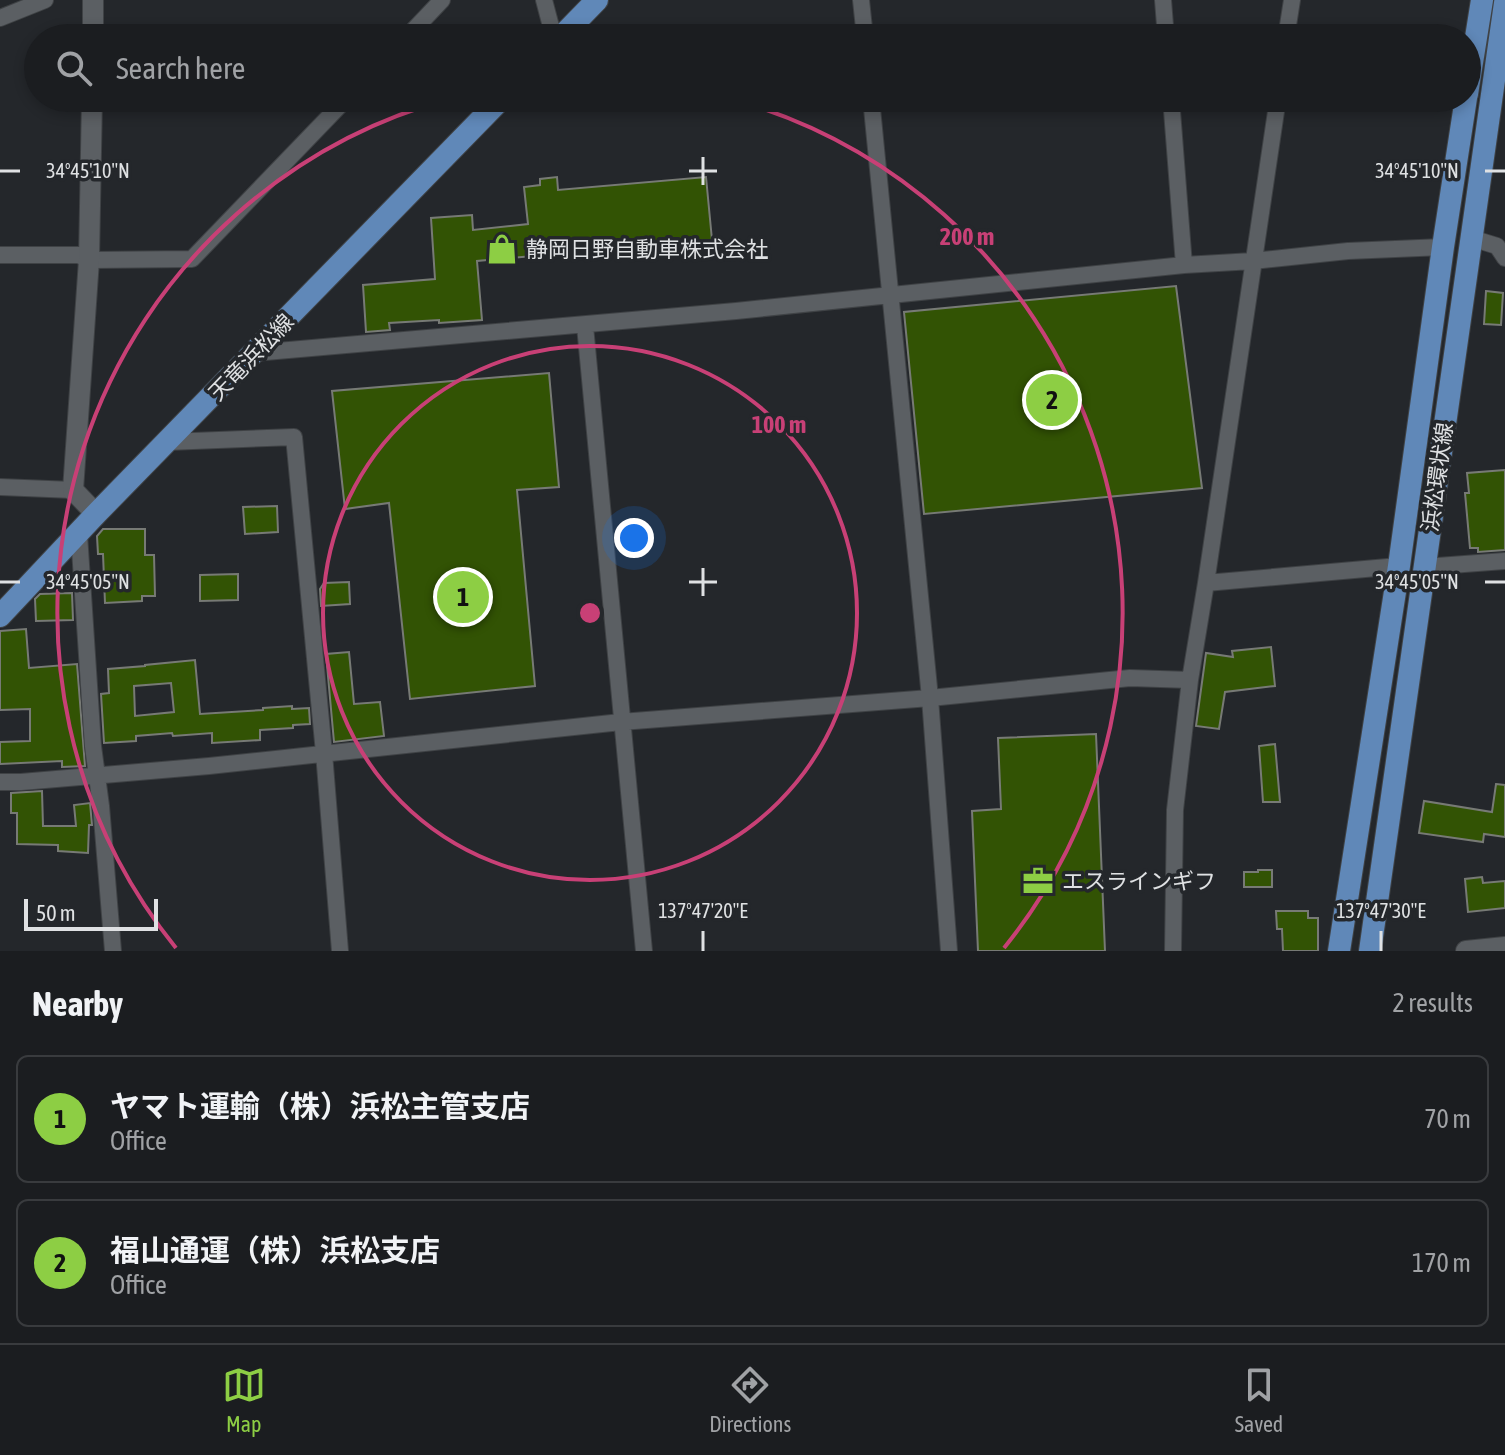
<!DOCTYPE html>
<meta charset="utf-8">
<style>
body{margin:0;font-family:"Asap Condensed","Noto Sans JP",sans-serif;background:#282a2d;color:#f1f3f6}
.scale{position:absolute;left:24px;bottom:20px;width:134px;box-sizing:border-box;padding-left:8px;border:4px solid #dfe1e3;border-top:0;font-size:22px;line-height:28px;white-space:nowrap;color:#dfe1e3;-webkit-text-stroke:6px #24272b;paint-order:stroke}
.you{position:absolute;left:634px;top:538px;width:28px;height:28px;margin:-20px;border:6px solid #fff;border-radius:50%;background:#1a73e8;box-shadow:0 0 0 12px #1a73e833}
.badge{display:grid;place-items:center;width:52px;height:52px;border-radius:50%;background:#8dce44;color:#111;font-size:26px;font-weight:700}
.pin{position:absolute;translate:-50% -50%;border:4px solid #fff;box-shadow:0 2px 8px #0006}
.list{margin:0;padding:0;list-style:none}
h2{display:flex;justify-content:space-between;align-items:center;height:104px;margin:0;padding:0 32px;font-size:34px}
h2 small{font-size:26px;font-weight:400;color:#a0a2a5}
.list li{display:grid;grid-template-columns:52px 1fr auto;gap:24px;align-items:center;box-sizing:border-box;height:128px;margin:0 16px 16px;padding:0 16px;border:2px solid #393b3e;border-radius:12px}
.list b{display:block;font-size:30px;white-space:nowrap}
.list p{margin:0;font-size:26px;white-space:nowrap;color:#a0a2a5}
.list em{font-size:26px;font-style:normal;color:#a0a2a5}
.icon{flex:none;width:44px;height:44px;fill:none;stroke:currentColor;stroke-width:2;stroke-linecap:round;stroke-linejoin:round}
.map{position:relative;flex:none;width:1505px;height:951px;overflow:hidden}
.search{position:absolute;background:#1b1d20;box-shadow:0 4px 12px #0003;left:24px;right:24px;top:24px;height:88px;display:flex;align-items:center;gap:20px;box-sizing:border-box;padding:0 28px;border-radius:44px;color:#a0a2a5;font-size:30px}
.sheet{height:392px;background:#1b1d20}
nav{display:flex;justify-content:space-around;align-items:center;box-sizing:border-box;height:112px;border-top:2px solid #393b3e;background:#1b1d20;font-size:22px;color:#a0a2a5}
nav a{display:grid;justify-items:center;gap:4px}
nav .on{color:#8dce44}
.map>svg:first-child{display:block}
</style>
<div class="map">
<svg width="1505" height="951" viewBox="0 0 1505 951">
<rect width="100%" height="100%" fill="#24272b"/>
<path fill="#325304" stroke="#777a75" stroke-width="2" fill-rule="evenodd" d="M 557,177 L 558,190 L 706,177 L 712,240 L 477,261 L 482,320 L 439,323 L 439,320 L 389,323 L 390,330 L 366,332 L 363,285 L 435,279 L 431,218 L 472,215 L 473,230 L 528,224 L 524,187 L 540,185 L 540,179 Z
M 1176,286 L 1202,488 L 924,514 L 904,312 Z
M 1486,291 L 1503,293 L 1501,325 L 1484,324 Z
M 549,373 L 559,487 L 517,490 L 535,686 L 410,699 L 389,503 L 345,509 L 332,391 Z
M 1505,470 L 1505,550 L 1478,552 L 1478,548 L 1470,548 L 1465,493 L 1469,493 L 1467,473 Z
M 277,506 L 278,532 L 245,534 L 243,507 Z
M 103,529 L 145,529 L 145,555 L 154,555 L 155,596 L 142,596 L 142,601 L 105,603 L 103,554 L 98,554 L 97,536 Z
M 238,574 L 238,600 L 200,601 L 200,575 Z
M 349,582 L 350,604 L 321,606 L 320,589 L 324,583 Z
M 72,593 L 73,620 L 36,621 L 35,599 L 40,594 Z
M 26,629 L 29,668 L 77,664 L 85,766 L 62,767 L 62,761 L 0,764 L 0,742 L 30,741 L 30,709 L 0,710 L 0,631 Z
M 1271,647 L 1275,686 L 1225,692 L 1219,729 L 1196,726 L 1206,653 L 1233,657 L 1232,651 Z
M 349,652 L 354,704 L 380,702 L 384,736 L 334,742 L 326,654 Z
M 195,660 L 200,714 L 263,710 L 263,708 L 292,706 L 292,709 L 309,708 L 310,724 L 293,725 L 293,728 L 260,730 L 260,740 L 212,743 L 212,733 L 173,736 L 172,733 L 136,736 L 136,741 L 104,743 L 101,694 L 109,693 L 108,669 L 145,666 L 145,665 ZM 171,683 L 174,712 L 135,716 L 134,686 Z
M 1096,734 L 1105,951 L 978,951 L 972,811 L 1001,809 L 998,738 Z
M 1275,744 L 1280,802 L 1263,802 L 1259,746 Z
M 1496,784 L 1505,785 L 1505,837 L 1484,834 L 1483,842 L 1419,833 L 1424,801 L 1492,812 Z
M 42,791 L 43,826 L 76,826 L 74,805 L 90,803 L 92,825 L 89,825 L 88,853 L 58,851 L 58,845 L 17,844 L 17,813 L 11,813 L 11,793 Z
M 1258,870 L 1272,870 L 1272,887 L 1244,887 L 1244,872 L 1258,872 Z
M 1482,877 L 1483,883 L 1505,881 L 1505,908 L 1468,912 L 1465,879 Z
M 1276,911 L 1308,911 L 1308,918 L 1318,918 L 1318,951 L 1283,951 L 1282,929 L 1277,929 Z"/>
<g fill="none" stroke-linecap="round" stroke-linejoin="round">
<g stroke="#3f4245" stroke-width="18">
<path id="minor" d="M 544,0 L 554,38
M 861,0 L 865,38
M 1163,0 L 1166,38
M 0,18 L 45,0
M 406,38 L 442,0
M 1286,38 L 1292,0
M 871,98 L 930,698 L 949,951
M 1171,98 L 1184,265
M 1471,238 L 1497,246 L 1505,258
M 0,255 L 79,255 L 89,260 L 192,259 L 347,98
M 585,326 L 644,951
M 254,353 L 736,311 L 1184,265 L 1253,261 L 1348,251 L 1443,247
M 168,442 L 294,437 L 324,753 L 340,951
M 0,487 L 73,490
M 79,534 L 93,746 L 101,806 L 113,951
M 1424,567 L 1505,561
M 1206,583 L 1399,566
M 0,782 L 21,782 L 209,766 L 621,722 L 930,698 L 1130,678 L 1190,680
M 1173,951 L 1175,810 L 1190,680 L 1206,583 L 1278,98"/>
</g>
<g stroke="#3f4245" stroke-width="22">
<path id="tertiary" d="M 93,38 L 93,0
M 92,98 L 89,260 L 73,490 L 96,514
M 1466,951 L 1505,947"/>
</g>
<g stroke="#3f4245" stroke-width="24">
<path id="primary" d="M 560,38 L 597,0
M 1467,94 L 1482,0
M 0,616 L 96,514 L 502,98
M 1339,951 L 1399,566 L 1443,247 L 1466,98
M 1370,951 L 1505,3"/>
</g>
<use href="#minor" stroke="#5b5f63" stroke-width="16"/>
<use href="#tertiary" stroke="#5b5f63" stroke-width="20"/>
<use href="#primary" stroke="#6088b8" stroke-width="22"/>
</g>
<path fill="none" stroke="#dfe1e3" stroke-width="3" d="M 703,157 L 703,185M 0,171 L 20,171M 689,171 L 717,171M 1485,171 L 1505,171M 703,568 L 703,596M 0,582 L 20,582M 689,582 L 717,582M 1485,582 L 1505,582M 703,931 L 703,951M 1381,931 L 1381,951"/>
<g fill="none" stroke="#c84076" stroke-width="4">
<circle cx="590" cy="613" r="267"/>
<path d="M176 948A533 533 0 0 1 452 98M728 98A533 533 0 0 1 1004 948"/>
</g>
<defs>
<g id="shop-bare" transform="scale(2.4)"><path d="M-5-2.5h2.3a2.7 3.5 0 0 1 5.4 0H5L5.5 6h-11ZM-1.5-2.5h3a1.5 2.3 0 0 0-3 0Z" fill="#8dce44" stroke="#24272b" stroke-width="2.5" paint-order="stroke"/></g>
<g id="office-bare" transform="scale(2.4)"><path d="M-6-3h4V-5.5h4V-3h4V5H-6ZM-1-4.5V-3h2v-1.5ZM-6 0V1H6V0Z" fill="#8dce44" stroke="#24272b" stroke-width="2.5" paint-order="stroke"/></g>
</defs>
<g fill-rule="evenodd">
<use href="#shop-bare" x="502" y="249"/>
<use href="#office-bare" x="1038" y="881"/>
</g>
<g text-anchor="middle" dominant-baseline="central" stroke-width="7" stroke-linejoin="round" paint-order="stroke">
<g font-size="22" fill="#dfe1e3" stroke="#24272b" text-anchor="start">
<text x="526" y="249">静岡日野自動車株式会社</text>
<text x="1062" y="881">エスラインギフ</text>
</g>
<g font-size="22" fill="#dfe1e3" stroke="#24272b">
<text transform="translate(251 357) rotate(-46)">天竜浜松線</text>
<text transform="translate(1437 477) rotate(-82)">浜松環状線</text>
</g>
</g>
<g font-size="20" text-anchor="middle" fill="#dfe1e3" stroke="#24272b" stroke-width="7" stroke-linejoin="round" paint-order="stroke">
<text x="88" y="178">34°45'10"N</text>
<text x="1417" y="178">34°45'10"N</text>
<text x="88" y="589">34°45'05"N</text>
<text x="1417" y="589">34°45'05"N</text>
<text x="703" y="918">137°47'20"E</text>
<text x="1381" y="918">137°47'30"E</text>
</g>
<circle cx="590" cy="613" r="12" fill="#c84076" stroke="#24272b" stroke-width="4"/>
<g font-size="24" text-anchor="middle" font-weight="bold" fill="#c84076" stroke="#24272b" stroke-width="7" stroke-linejoin="round" paint-order="stroke">
<text x="967" y="245">200 m</text>
<text x="779" y="433">100 m</text>
</g>
</svg>
<div class="scale">50 m</div>
<div class="you"></div>
<div class="pin badge" style="left:463px;top:597px">1</div>
<div class="pin badge" style="left:1052px;top:400px">2</div>
<div class="search"><svg class="icon" aria-label="search" viewBox="0 0 24 24"><circle cx="10" cy="10" r="6"/><path d="M15 15l6 6"/></svg>Search here</div>
</div>
<section class="sheet">
<h2>Nearby<small>2 results</small></h2>
<ul class="list">
<li><span class="badge">1</span><div><b>ヤマト運輸（株）浜松主管支店</b><p>Office</p></div><em>70 m</em></li>
<li><span class="badge">2</span><div><b>福山通運（株）浜松支店</b><p>Office</p></div><em>170 m</em></li>
</ul>
</section>
<nav>
<a class="on"><svg class="icon" aria-label="map" viewBox="0 0 24 24"><path d="M3 6l6-2 6 2 6-2v14l-6 2-6-2-6 2zM9 4v14M15 6v14"/></svg>Map</a>
<a><svg class="icon" aria-label="directions" viewBox="0 0 24 24"><path d="M12 3l9 9-9 9-9-9zM9 14v-3h6M13 9l2 2-2 2"/></svg>Directions</a>
<a><svg class="icon" aria-label="saved" viewBox="0 0 24 24"><path d="M7 4h10v16l-5-4-5 4z"/></svg>Saved</a>
</nav>
